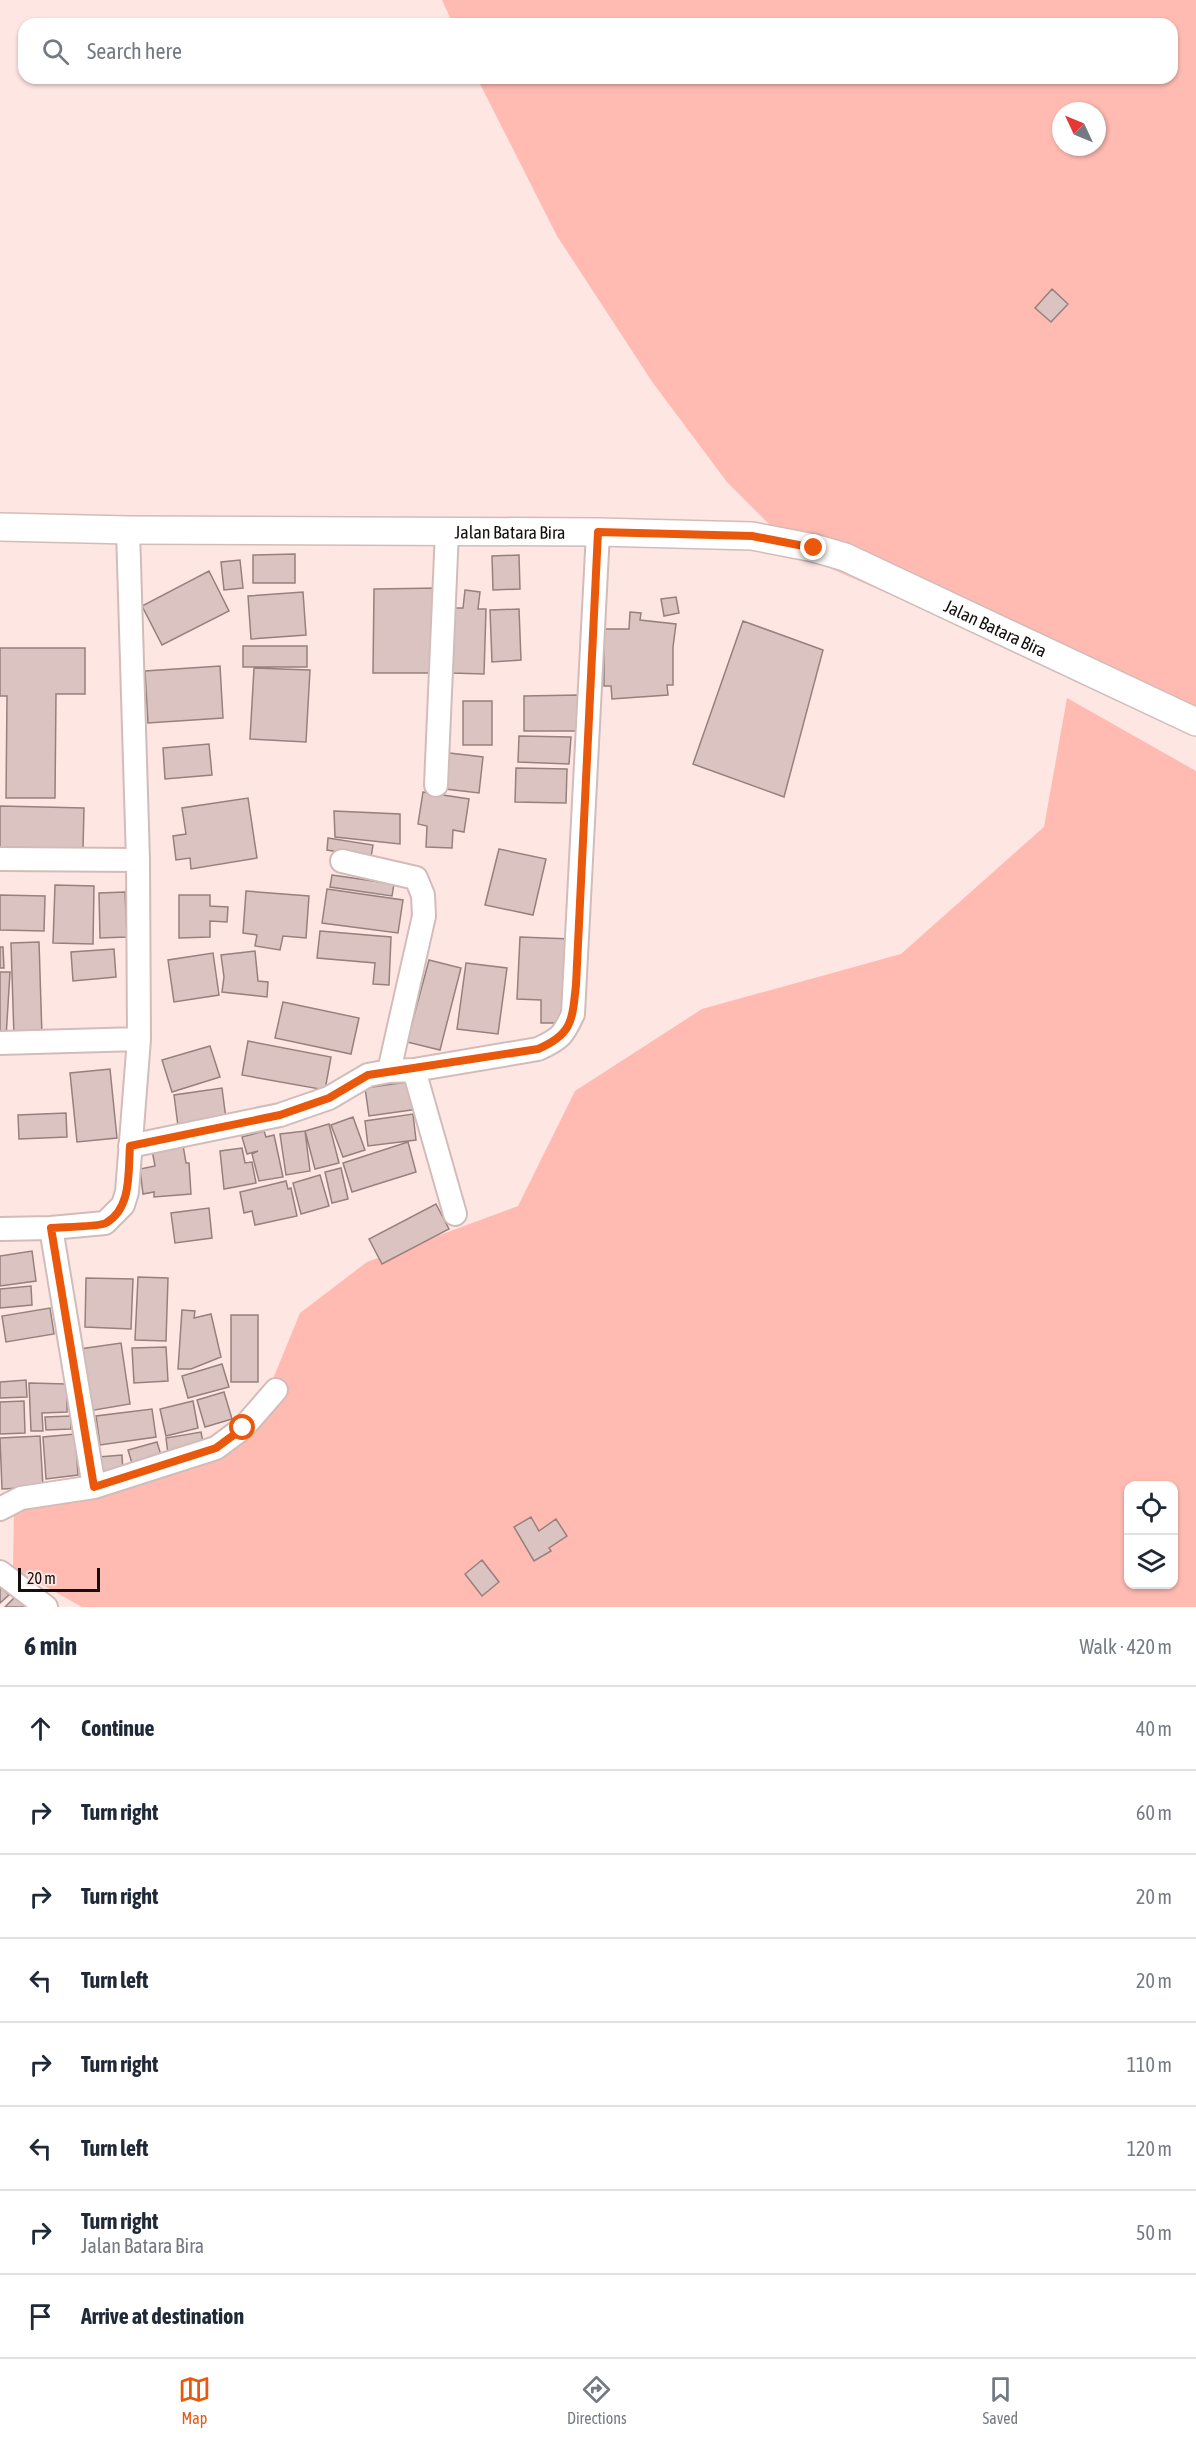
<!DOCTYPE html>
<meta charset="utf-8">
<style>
body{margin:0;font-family:"Asap Condensed",sans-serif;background:#f6f6f7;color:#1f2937}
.controls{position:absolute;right:18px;bottom:18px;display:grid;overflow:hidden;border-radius:12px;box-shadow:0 2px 4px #0004}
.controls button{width:54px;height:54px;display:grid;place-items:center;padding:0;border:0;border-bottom:2px solid #e0e1e3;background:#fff;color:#1f2937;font:30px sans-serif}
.compass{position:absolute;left:1052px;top:102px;width:54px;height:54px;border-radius:50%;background:#fff;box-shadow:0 2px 4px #0004;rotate:314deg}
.scale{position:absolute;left:18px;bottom:15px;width:82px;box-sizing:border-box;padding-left:6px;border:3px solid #150e0d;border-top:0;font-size:16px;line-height:21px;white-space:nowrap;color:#150e0d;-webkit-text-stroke:4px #fee6e3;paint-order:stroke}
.stop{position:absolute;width:18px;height:18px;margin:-14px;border:4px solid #ea580c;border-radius:50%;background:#fff}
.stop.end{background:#ea580c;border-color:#fff;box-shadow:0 2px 6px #0008}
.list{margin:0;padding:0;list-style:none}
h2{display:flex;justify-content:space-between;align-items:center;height:78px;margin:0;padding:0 24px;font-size:26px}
h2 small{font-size:20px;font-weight:400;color:#747a83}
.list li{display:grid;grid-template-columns:39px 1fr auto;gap:18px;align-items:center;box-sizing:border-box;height:84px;padding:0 24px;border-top:2px solid #e0e1e3}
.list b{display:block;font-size:22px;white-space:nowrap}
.list p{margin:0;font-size:20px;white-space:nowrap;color:#747a83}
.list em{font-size:20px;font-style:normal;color:#747a83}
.icon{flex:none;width:33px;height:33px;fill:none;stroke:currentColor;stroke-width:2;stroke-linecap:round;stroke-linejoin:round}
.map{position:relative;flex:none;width:1196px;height:1607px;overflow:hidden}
.search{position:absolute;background:#fff;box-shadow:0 2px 4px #0004;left:18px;right:18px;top:18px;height:66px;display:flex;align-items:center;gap:15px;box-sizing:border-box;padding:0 21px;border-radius:18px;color:#747a83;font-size:22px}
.sheet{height:750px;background:#fff}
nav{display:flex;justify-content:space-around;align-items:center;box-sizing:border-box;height:84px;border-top:2px solid #e0e1e3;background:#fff;font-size:16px;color:#747a83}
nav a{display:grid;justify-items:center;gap:3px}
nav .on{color:#ea580c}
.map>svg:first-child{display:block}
</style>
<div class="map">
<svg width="1196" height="1607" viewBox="0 0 1196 1607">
<rect width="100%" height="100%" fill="#fee6e3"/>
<path fill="#ffbab1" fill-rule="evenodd" d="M 442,0 L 1196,0 L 1196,729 L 800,555 L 727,482 L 653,383 L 557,236 L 477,78 L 1172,78 L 1172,24 L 453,24 ZM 1061,111 L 1097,111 L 1097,147 L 1061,147 Z
M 1067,698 L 1196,771 L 1196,1607 L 82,1607 L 13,1568 L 14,1511 L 250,1435 L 300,1313 L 367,1262 L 518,1206 L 575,1091 L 702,1009 L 901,954 L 1044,827 ZM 1128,1486 L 1174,1486 L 1174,1584 L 1128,1584 Z"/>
<path fill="#dac3c0" stroke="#96817e" stroke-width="1.5" d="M 1052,289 L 1068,304 L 1051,322 L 1035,308 Z
M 295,554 L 295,583 L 253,583 L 253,555 Z
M 519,555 L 520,589 L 493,590 L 492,556 Z
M 240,560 L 243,588 L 224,590 L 221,562 Z
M 209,571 L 229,611 L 162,645 L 142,606 Z
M 439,588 L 440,673 L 373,673 L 374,589 Z
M 465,590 L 480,592 L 478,609 L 486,609 L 484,674 L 452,673 L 454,608 L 463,608 Z
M 303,592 L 306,635 L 251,639 L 248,596 Z
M 676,597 L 679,613 L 664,616 L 661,599 Z
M 519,609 L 521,660 L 492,662 L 490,610 Z
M 630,612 L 641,613 L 640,620 L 676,624 L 673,647 L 673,685 L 667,685 L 668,695 L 612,699 L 611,686 L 604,686 L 604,629 L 629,629 Z
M 743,621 L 823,650 L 784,797 L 693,764 Z
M 243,646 L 307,646 L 307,667 L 243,667 Z
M 0,648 L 85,648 L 85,694 L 56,694 L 55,798 L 6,798 L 7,696 L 0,696 Z
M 220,666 L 223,718 L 148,723 L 145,671 Z
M 254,668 L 310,670 L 306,742 L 250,739 Z
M 578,695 L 578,731 L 524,731 L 524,696 Z
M 463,701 L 492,701 L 492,745 L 463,745 Z
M 519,736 L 571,737 L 569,764 L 518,762 Z
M 209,744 L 212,775 L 165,779 L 163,748 Z
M 441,752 L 483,757 L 479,793 L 437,788 Z
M 516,768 L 567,769 L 566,803 L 515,802 Z
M 423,792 L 469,799 L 464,832 L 453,830 L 452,848 L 426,847 L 427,826 L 418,824 Z
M 248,798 L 257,858 L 191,869 L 190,858 L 176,860 L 173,836 L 186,834 L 182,808 Z
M 0,806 L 84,808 L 83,849 L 0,847 Z
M 334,811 L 400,814 L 400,844 L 335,837 Z
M 328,838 L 373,845 L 371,857 L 327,850 Z
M 499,849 L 546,859 L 533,915 L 485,905 Z
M 332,875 L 394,884 L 392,896 L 330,887 Z
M 55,885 L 94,886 L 93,944 L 53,943 Z
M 327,889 L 403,900 L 398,933 L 322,923 Z
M 246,891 L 309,896 L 306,938 L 283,936 L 280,950 L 255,946 L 257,935 L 243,933 Z
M 125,892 L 127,937 L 100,938 L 99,893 Z
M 0,895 L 45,896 L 44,931 L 0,930 Z
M 179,895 L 210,895 L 210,906 L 228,907 L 227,922 L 210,921 L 210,937 L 179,938 Z
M 320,931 L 391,937 L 389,985 L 373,984 L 375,963 L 317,958 Z
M 520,937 L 571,939 L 562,1023 L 541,1023 L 541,1000 L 517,999 Z
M 39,942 L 42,1036 L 14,1037 L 11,943 Z
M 0,947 L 3,947 L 4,968 L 0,968 Z
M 114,949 L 116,977 L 73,981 L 71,952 Z
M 255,951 L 258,981 L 268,982 L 267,997 L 222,992 L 224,977 L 221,955 Z
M 213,953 L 219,995 L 174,1002 L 168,960 Z
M 429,960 L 461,968 L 440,1050 L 407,1042 Z
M 466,963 L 507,968 L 498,1034 L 457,1029 Z
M 0,972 L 10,972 L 6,1038 L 0,1038 Z
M 283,1002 L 359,1018 L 351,1054 L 275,1038 Z
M 248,1041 L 331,1057 L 325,1090 L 242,1075 Z
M 210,1046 L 220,1077 L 172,1092 L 162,1060 Z
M 110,1069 L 117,1138 L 77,1142 L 70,1073 Z
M 414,1081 L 418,1109 L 369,1116 L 365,1088 Z
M 222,1088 L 226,1119 L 178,1126 L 174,1095 Z
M 66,1113 L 67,1137 L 19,1139 L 18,1115 Z
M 413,1114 L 416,1140 L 368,1146 L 365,1121 Z
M 353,1117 L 365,1150 L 343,1157 L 331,1125 Z
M 329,1124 L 339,1163 L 315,1169 L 305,1131 Z
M 264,1131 L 266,1137 L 274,1135 L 283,1177 L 259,1181 L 252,1154 L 258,1151 L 247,1154 L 242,1137 Z
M 305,1131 L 310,1171 L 286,1175 L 280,1134 Z
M 408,1142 L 416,1172 L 352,1192 L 343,1163 Z
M 183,1145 L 186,1163 L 189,1163 L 191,1194 L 154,1197 L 154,1192 L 143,1194 L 140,1169 L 155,1166 L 152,1150 Z
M 242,1148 L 245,1163 L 252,1162 L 256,1183 L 224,1189 L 220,1151 Z
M 341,1168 L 348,1199 L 332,1203 L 325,1172 Z
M 320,1175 L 329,1206 L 301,1214 L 293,1183 Z
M 286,1181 L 288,1189 L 291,1188 L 297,1216 L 255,1225 L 252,1211 L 244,1213 L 240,1192 Z
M 436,1204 L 449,1229 L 382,1264 L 369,1239 Z
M 209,1208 L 212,1238 L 175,1243 L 171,1213 Z
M 32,1251 L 36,1281 L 0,1286 L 0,1256 Z
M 138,1277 L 168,1278 L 166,1341 L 135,1340 Z
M 86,1278 L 133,1279 L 131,1329 L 85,1327 Z
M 31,1286 L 32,1305 L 0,1308 L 0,1289 Z
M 50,1308 L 54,1334 L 6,1342 L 2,1316 Z
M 182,1310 L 195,1311 L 194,1318 L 211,1314 L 221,1357 L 191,1369 L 178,1369 Z
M 231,1315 L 258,1315 L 258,1382 L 231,1382 Z
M 121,1343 L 130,1404 L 83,1412 L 73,1350 Z
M 166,1347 L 168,1381 L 134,1383 L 132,1348 Z
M 222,1364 L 229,1387 L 188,1398 L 182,1376 Z
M 26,1380 L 27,1397 L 0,1398 L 0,1382 Z
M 29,1383 L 67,1384 L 67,1412 L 42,1413 L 43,1431 L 31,1431 Z
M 224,1392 L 232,1419 L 205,1427 L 197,1400 Z
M 24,1401 L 25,1433 L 0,1434 L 0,1402 Z
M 193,1401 L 198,1428 L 166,1436 L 160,1409 Z
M 152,1409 L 156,1437 L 100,1445 L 96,1416 Z
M 71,1416 L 71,1429 L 46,1430 L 45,1417 Z
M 201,1432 L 204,1448 L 168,1454 L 166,1438 Z
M 75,1434 L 78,1475 L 46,1479 L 43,1437 Z
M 40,1436 L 43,1487 L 2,1489 L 0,1438 Z
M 157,1442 L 163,1462 L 134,1470 L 128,1450 Z
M 122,1455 L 123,1473 L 100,1475 L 99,1457 Z
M 531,1517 L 539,1531 L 556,1519 L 567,1536 L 549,1548 L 551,1551 L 534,1561 L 514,1527 Z
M 482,1560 L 499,1582 L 482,1596 L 465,1574 Z
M 0,1586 L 9,1595 L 0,1603 Z
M 18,1594 L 32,1607 L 5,1607 Z"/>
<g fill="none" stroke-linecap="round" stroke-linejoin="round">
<g stroke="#d2bcb9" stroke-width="26">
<path id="minor" d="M 436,785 L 447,531
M 0,859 L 138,860
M 342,861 L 416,878 L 423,895 L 424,916 L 389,1071
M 0,1043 L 139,1039
M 130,1146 L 280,1115 L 329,1098 L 368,1075 L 389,1071 L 414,1070
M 455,1214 L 414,1070 L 538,1049 C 560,1039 563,1036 573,1014 L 598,532
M 51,1228 L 94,1487
M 0,1229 L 51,1228 L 105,1223 L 123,1205 L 127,1192 L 139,1039 L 138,860 L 128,530
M 0,1509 L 21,1498 L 94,1487 L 216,1448 L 243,1428 L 276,1390
M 0,1572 L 46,1607"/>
</g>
<g stroke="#d2bcb9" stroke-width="30">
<g id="tertiary">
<path id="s1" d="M 0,527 L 128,530 L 598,532 L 752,536 L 814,548 L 845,557 L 1196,722"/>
</g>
</g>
<use href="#minor" stroke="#fff" stroke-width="22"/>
<use href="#tertiary" stroke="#fff" stroke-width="27"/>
</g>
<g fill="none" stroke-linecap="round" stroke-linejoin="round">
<path stroke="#ea580c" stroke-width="8" d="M 243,1428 L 216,1448 L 94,1487 L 51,1228 C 62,1227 98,1227 106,1223 C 132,1208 128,1172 130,1146 L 280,1115 L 329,1098 L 368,1075 L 538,1049 C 573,1034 572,1020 576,985 L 598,532 L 752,536 L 814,548"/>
</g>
<g text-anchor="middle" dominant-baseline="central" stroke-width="5" stroke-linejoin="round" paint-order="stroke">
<g font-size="18" fill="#150e0d" stroke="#fee6e3">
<text stroke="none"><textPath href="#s1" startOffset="510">Jalan Batara Bira</textPath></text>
<text stroke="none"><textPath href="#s1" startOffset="1014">Jalan Batara Bira</textPath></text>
</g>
</g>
</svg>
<div class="controls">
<button><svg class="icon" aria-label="locate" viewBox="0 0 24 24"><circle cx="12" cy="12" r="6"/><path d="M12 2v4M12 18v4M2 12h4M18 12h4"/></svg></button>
<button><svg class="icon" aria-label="layers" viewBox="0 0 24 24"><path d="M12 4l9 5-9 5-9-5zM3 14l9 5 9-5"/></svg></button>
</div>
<svg class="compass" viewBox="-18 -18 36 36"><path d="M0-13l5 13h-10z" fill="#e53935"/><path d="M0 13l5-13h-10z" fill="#747a83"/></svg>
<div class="scale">20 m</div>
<div class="stop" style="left:243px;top:1428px"></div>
<div class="stop end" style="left:814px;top:548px"></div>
<div class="search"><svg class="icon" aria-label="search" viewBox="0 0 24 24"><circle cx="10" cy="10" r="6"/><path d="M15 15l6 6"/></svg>Search here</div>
</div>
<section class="sheet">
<h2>6 min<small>Walk · 420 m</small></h2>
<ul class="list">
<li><svg class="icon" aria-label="ahead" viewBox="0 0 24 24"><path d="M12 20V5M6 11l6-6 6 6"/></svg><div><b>Continue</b></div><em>40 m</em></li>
<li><svg class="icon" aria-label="right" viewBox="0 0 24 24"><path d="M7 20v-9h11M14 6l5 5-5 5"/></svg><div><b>Turn right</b></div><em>60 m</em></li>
<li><svg class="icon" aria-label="right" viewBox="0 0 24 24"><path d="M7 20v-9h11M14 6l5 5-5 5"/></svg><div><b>Turn right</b></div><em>20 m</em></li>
<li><svg class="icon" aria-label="left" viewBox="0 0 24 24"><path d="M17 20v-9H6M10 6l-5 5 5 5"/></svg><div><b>Turn left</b></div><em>20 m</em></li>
<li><svg class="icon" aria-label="right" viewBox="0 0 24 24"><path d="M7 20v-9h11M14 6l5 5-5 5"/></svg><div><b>Turn right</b></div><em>110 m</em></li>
<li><svg class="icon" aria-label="left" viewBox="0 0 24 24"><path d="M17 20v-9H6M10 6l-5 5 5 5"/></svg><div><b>Turn left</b></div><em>120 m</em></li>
<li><svg class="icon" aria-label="right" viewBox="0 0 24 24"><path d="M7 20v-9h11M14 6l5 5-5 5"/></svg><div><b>Turn right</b><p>Jalan Batara Bira</p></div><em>50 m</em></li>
<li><svg class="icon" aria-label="arrive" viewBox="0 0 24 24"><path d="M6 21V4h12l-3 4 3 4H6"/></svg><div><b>Arrive at destination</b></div></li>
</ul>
</section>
<nav>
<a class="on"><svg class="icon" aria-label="map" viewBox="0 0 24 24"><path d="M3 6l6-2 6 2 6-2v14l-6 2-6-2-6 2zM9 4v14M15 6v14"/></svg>Map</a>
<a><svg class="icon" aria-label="directions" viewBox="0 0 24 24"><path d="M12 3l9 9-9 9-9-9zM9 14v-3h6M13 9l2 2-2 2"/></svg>Directions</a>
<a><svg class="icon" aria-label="saved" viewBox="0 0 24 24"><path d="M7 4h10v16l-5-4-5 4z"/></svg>Saved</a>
</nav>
